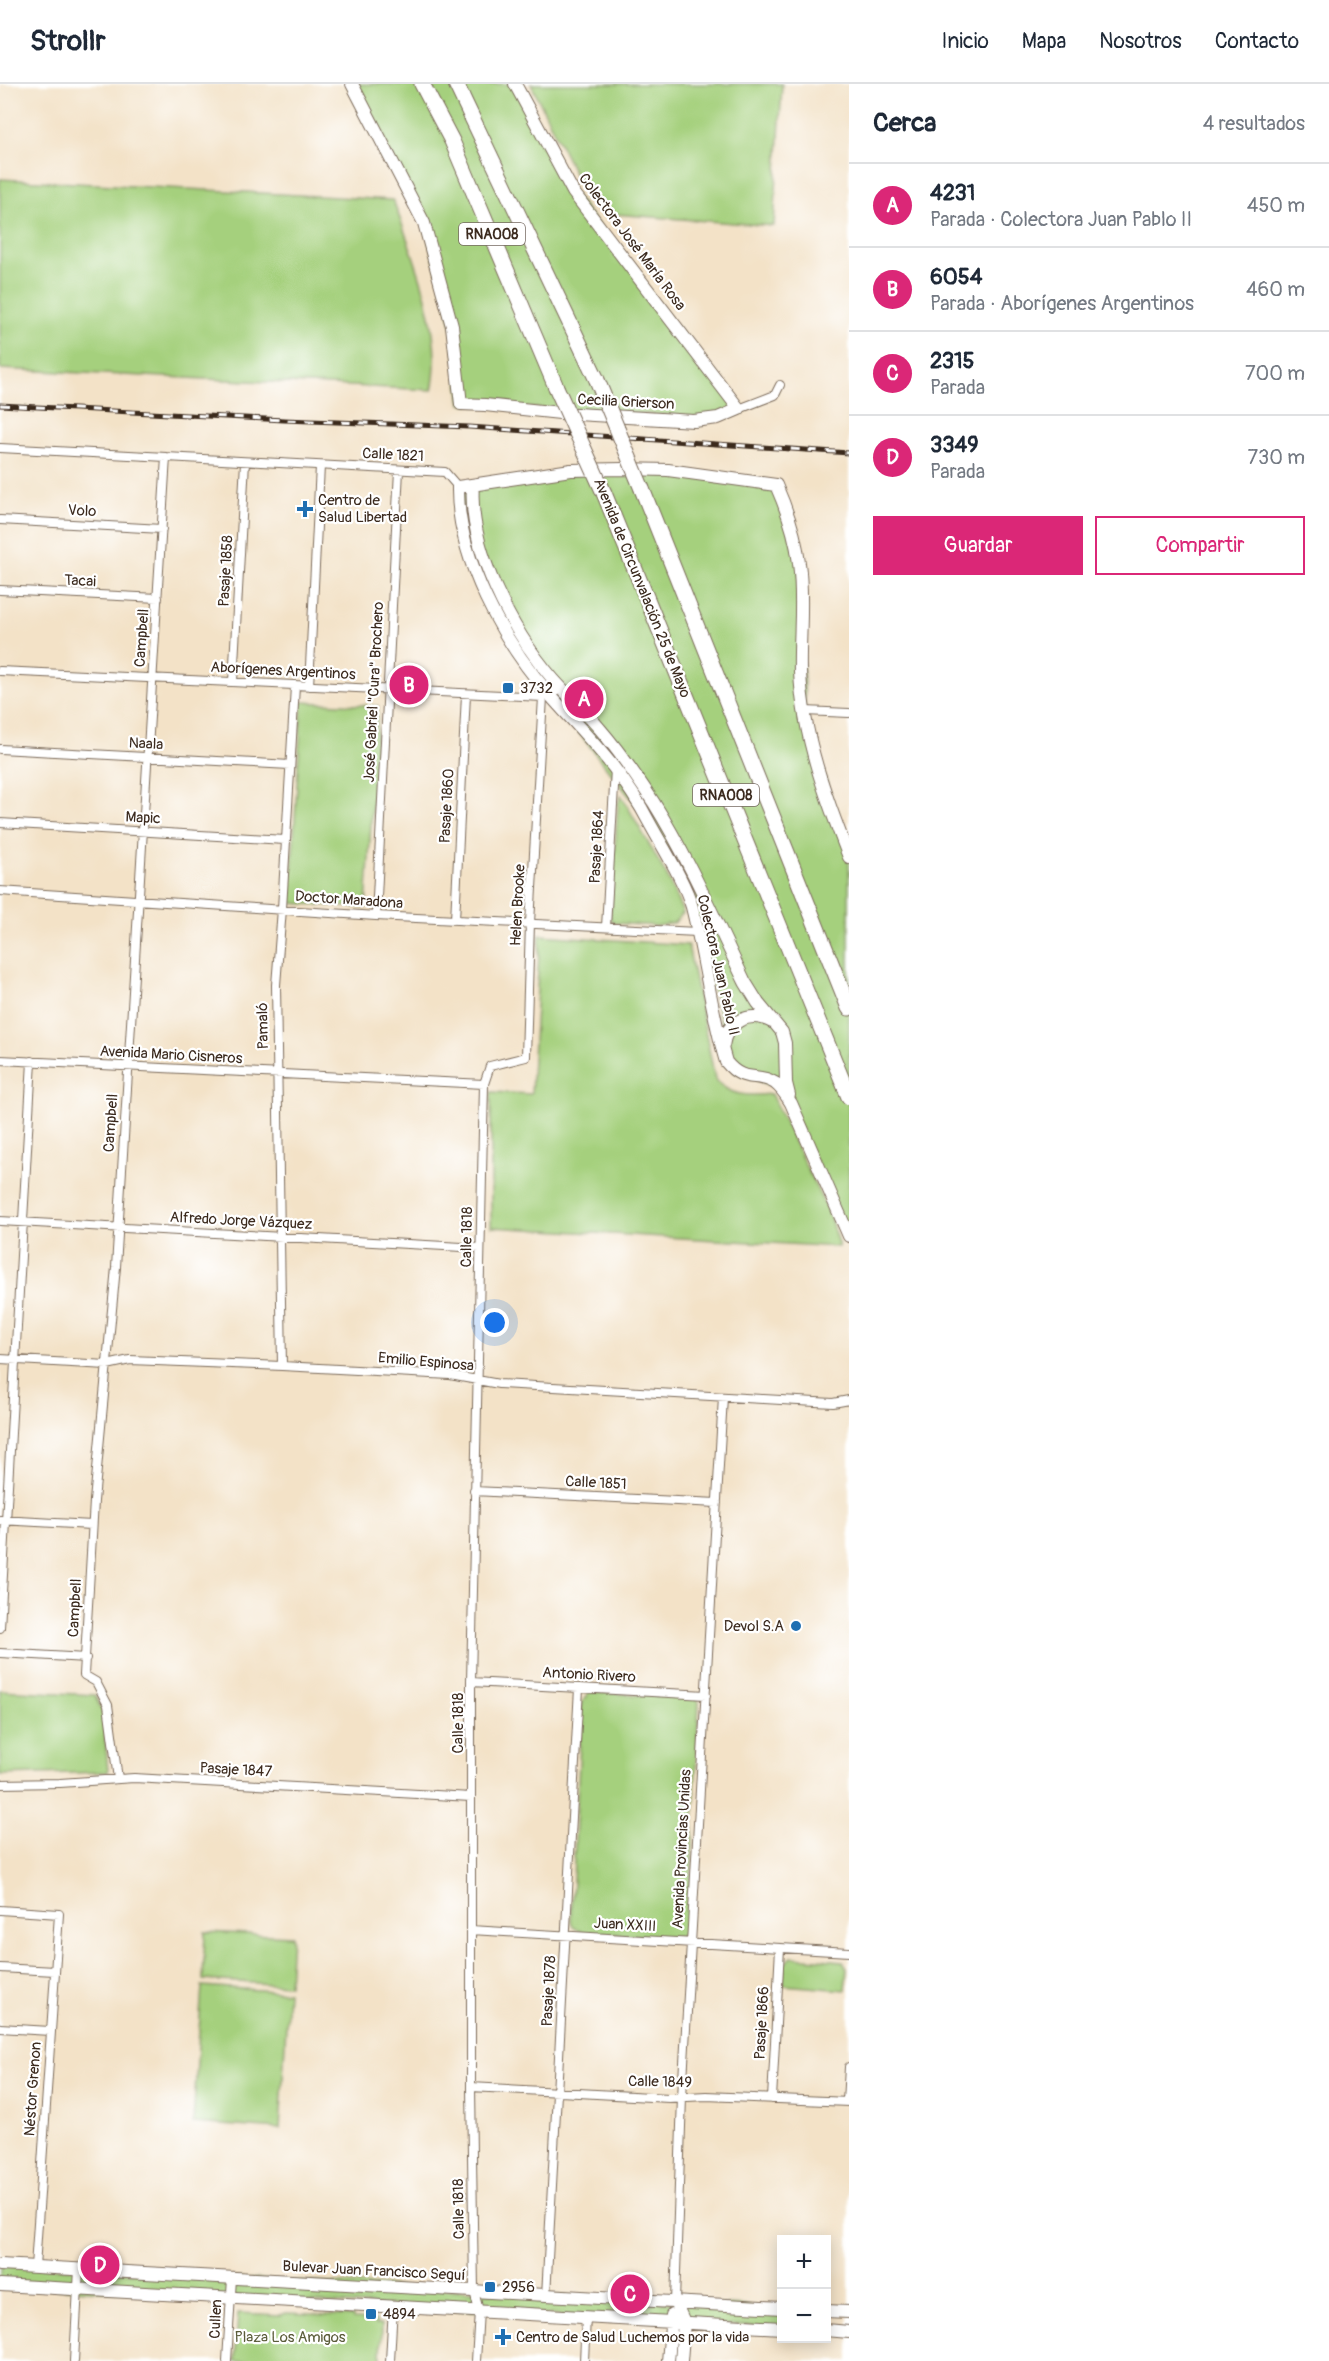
<!DOCTYPE html>
<html lang="es">
<meta charset="utf-8">
<style>
body{margin:0;font-family:Pangolin,sans-serif;background:#f6f6f7;color:#1f2937}
.controls{position:absolute;right:18px;bottom:18px;display:grid;overflow:hidden;border-radius:0px;box-shadow:0 3px 15px #0003}
.controls button{width:54px;height:54px;display:grid;place-items:center;padding:0;border:0;border-bottom:2px solid #e0e1e3;background:#fff;color:#1f2937;font:30px sans-serif}
.you{position:absolute;left:495px;top:1239px;width:21px;height:21px;margin:-15px;border:4px solid #fff;border-radius:50%;background:#1a73e8;box-shadow:0 0 0 9px #1a73e833}
.badge{display:grid;place-items:center;width:39px;height:39px;border-radius:50%;background:#db2777;color:#fff;font-size:20px;font-weight:700}
.pin{position:absolute;translate:-50% -50%;border:3px solid #fff;box-shadow:0 2px 6px #0006}
.list{margin:0;padding:0;list-style:none}
h2{display:flex;justify-content:space-between;align-items:center;height:78px;margin:0;padding:0 24px;font-size:26px}
h2 small{font-size:20px;font-weight:400;color:#747a83}
.list li{display:grid;grid-template-columns:39px 1fr auto;gap:18px;align-items:center;box-sizing:border-box;height:84px;padding:0 24px;border-top:2px solid #e0e1e3}
.list b{display:block;font-size:22px;white-space:nowrap}
.list p{margin:0;font-size:20px;white-space:nowrap;color:#747a83}
.list em{font-size:20px;font-style:normal;color:#747a83}
.actions{display:flex;gap:12px;padding:18px 24px}
.actions a{flex:1;padding:14px 0;border:2px solid #db2777;border-radius:0px;text-align:center;font-size:21px;color:#db2777}
.actions .main{background:#db2777;color:#fff}
.map{position:relative;flex:none;width:849px;height:2277px;overflow:hidden}
header{display:flex;align-items:center;gap:36px;box-sizing:border-box;height:84px;padding:0 30px;background:#fff;border-bottom:2px solid #e0e1e3}
header strong{font-size:28px}
nav{display:flex;gap:33px;margin-inline-start:auto;font-size:21px}
main{display:flex}
aside{flex:1;background:#fff}
.map>svg:first-child{display:block}
</style>
<header>
<strong>Strollr</strong>
<nav><a>Inicio</a><a>Mapa</a><a>Nosotros</a><a>Contacto</a></nav>
</header>
<main>
<div class="map">
<svg width="849" height="2277" viewBox="0 0 849 2277">
<rect width="100%" height="100%" fill="#fff"/>
<filter id="ink" filterUnits="userSpaceOnUse"><feTurbulence type="fractalNoise" baseFrequency=".0167" numOctaves="2"/><feDisplacementMap in="SourceGraphic" scale="12" xChannelSelector="R" yChannelSelector="G"/><feConvolveMatrix kernelMatrix="1 2 1 2 8 2 1 2 1" color-interpolation-filters="sRGB"/></filter>
<filter id="wash" filterUnits="userSpaceOnUse"><feTurbulence type="fractalNoise" baseFrequency=".008" numOctaves="4" result="noise"/><feDisplacementMap in="SourceGraphic" scale="24" xChannelSelector="R" yChannelSelector="G"/><feGaussianBlur stdDeviation="1.35" result="paint"/><feColorMatrix in="noise" values="0 0 0 0 0 0 0 0 0 0 0 0 0 0 0 0 0 1.4 0 .05"/><feComposite in="paint" operator="in"/></filter>
<g filter="url(#wash)">
<rect width="100%" height="100%" fill="#f3e2c7"/>
<path fill="#a5d07d" stroke="#707d4e" stroke-width="1.5" d="M 352,0 L 515,0 L 573,108 L 739,325 L 718,334 L 461,320 L 452,242 L 424,139 Z
M 531,0 L 782,0 L 774,142 L 600,129 L 575,91 Z
M 0,95 L 393,116 C 413,170 445,249 432,306 L 0,285 Z
M 622,385 L 776,401 L 799,479 L 805,627 L 849,773 L 849,1152 L 783,1006 L 734,988 L 691,821 L 648,736 L 549,611 L 483,507 L 458,403 Z
M 302,618 L 378,622 L 366,824 L 290,819 Z
M 621,711 L 667,792 L 683,829 L 674,839 L 658,842 L 614,839 L 610,834 L 618,720 Z
M 540,851 L 688,861 L 715,995 C 730,1013 748,1012 771,1010 L 829,1130 L 839,1163 L 491,1143 L 491,1008 L 531,1010 Z
M 0,1606 L 95,1611 L 103,1630 L 108,1688 L 0,1691 Z
M 589,1608 L 696,1614 L 699,1618 L 689,1843 C 687,1851 683,1852 675,1854 L 582,1848 L 573,1843 L 571,1837 L 582,1619 Z
M 205,1848 L 292,1852 L 289,1901 L 203,1896 Z
M 792,1873 L 843,1877 L 847,1884 L 845,1906 L 783,1901 L 784,1880 Z
M 202,1902 L 288,1908 L 280,2045 L 193,2039 Z
M 0,2181 L 781,2224 L 781,2244 L 0,2201 Z
M 238,2229 L 281,2231 L 286,2229 L 353,2232 L 353,2235 L 376,2236 L 376,2240 L 382,2240 L 381,2277 L 235,2277 Z"/>
</g>
<g filter="url(#ink)">
<g fill="none" stroke-linecap="round" stroke-linejoin="round">
<g stroke="#7b6a59" stroke-width="10">
<path id="street" d="M 739,325 L 775,311 L 780,301
M 0,364 L 445,388 L 458,403
M 0,436 L 162,445
M 0,506 L 158,514
M 0,587 L 543,613 L 562,605
M 233,598 L 245,378
M 309,602 L 320,382
M 805,627 L 849,629
M 0,665 L 290,681
M 0,739 L 285,756
M 0,807 L 376,832 L 697,848
M 376,832 L 399,386
M 455,836 L 466,610
M 606,843 L 615,685
M 0,976 L 484,1000
M 0,1137 L 480,1164
M 0,1275 L 107,1281 L 130,1276 L 282,1282 L 450,1291 L 499,1300 L 833,1319 L 849,1316
M 282,1282 L 276,901 L 282,825 L 295,602
M 474,1407 L 717,1419
M 0,1436 L 92,1441
M 0,1544 L 32,977
M 0,1569 L 86,1574
M 471,1598 L 706,1611
M 118,1695 L 108,1621 L 96,1598 L 84,1591 L 94,1417 L 116,1183 L 166,373
M 0,1700 L 60,1699 L 134,1694 L 471,1713
M 0,1826 L 59,1830 L 35,2183
M 471,1846 L 849,1868
M 0,1884 L 55,1887
M 0,1944 L 50,1947
M 471,2003 L 669,2014 L 706,2012 L 849,2018
M 772,2015 L 780,1864
M 847,2018 L 849,1983
M 546,2212 L 579,1604
M 675,2218 L 682,2013 L 723,1313
M 74,2277 L 79,2185
M 227,2277 L 232,2194
M 390,2277 L 393,2222
M 476,2277 L 479,2227 L 474,2207 L 471,2003 L 471,1598 L 484,1000 L 490,982 L 526,973 L 530,839 L 543,613
M 584,2277 L 586,2233"/>
</g>
<g stroke="#7b6a59" stroke-width="14">
<path id="secondary" d="M 352,0 L 424,139 L 452,242 L 461,320 L 485,321 L 560,329 L 694,337 L 718,334 L 739,325 L 573,108 L 515,0
M 473,401 C 468,464 512,548 553,595 C 568,612 585,627 600,645 C 620,668 637,693 654,719 C 689,775 716,838 745,898 L 758,919 L 782,948 L 785,959 L 786,999 L 789,1011
M 849,773 C 826,714 803,653 800,588 C 799,552 804,515 799,479 C 796,452 787,426 776,401 L 668,386 L 622,385 L 571,386 L 458,403 C 457,474 503,558 549,610 C 588,654 622,686 649,738 C 662,762 685,798 692,823 C 705,874 711,928 726,978 C 745,1001 756,987 775,999 C 782,1004 786,1011 791,1019 L 849,1152
M 723,962 C 726,937 750,926 772,938
M 0,2181 L 782,2224
M 0,2201 L 782,2244
M 675,2218 L 684,2238 L 681,2277
M 826,2227 L 849,2228
M 826,2246 L 849,2248
M 668,2277 L 672,2231"/>
</g>
<g stroke="#7b6a59" stroke-width="17">
<path id="highway" d="M 422,0 L 452,57 L 556,303
M 456,0 L 597,296
M 642,405 L 849,924
M 604,409 L 849,1013"/>
</g>
<use href="#street" stroke="#fff" stroke-width="8"/>
<use href="#secondary" stroke="#fff" stroke-width="12"/>
<use href="#highway" stroke="#fff" stroke-width="15"/>
<g stroke="#3b2a1e" stroke-width="5">
<path id="rail" d="M 0,321 L 284,336 L 469,343 L 849,369"/>
</g>
<use href="#rail" stroke="#fff" stroke-width="3" stroke-dasharray="9" stroke-linecap="butt"/>
<g stroke="#7b6a59" stroke-width="17" stroke-linecap="butt">
<path id="highway-bridge" d="M 597,296 L 642,405
M 556,303 L 604,409"/>
</g>
<use href="#highway-bridge" stroke="#fff" stroke-width="15"/>
</g>
</g>
<g fill="#1f6fb2" stroke="#fff" stroke-width="2">
<path d="M302 416h6v6h6v6h-6v6h-6v-6h-6v-6h6z"/>
<rect x="502" y="598" width="12" height="12" rx="3"/>
<circle cx="796" cy="1542" r="6"/>
<rect x="484" y="2197" width="12" height="12" rx="3"/>
<rect x="365" y="2224" width="12" height="12" rx="3"/>
<path d="M500 2244h6v6h6v6h-6v6h-6v-6h-6v-6h6z"/>
</g>
<g text-anchor="middle" dominant-baseline="central" stroke-width="4.5" stroke-linejoin="round" paint-order="stroke">
<g fill="#fff" stroke="#766a62" stroke-width="1.5">
<rect x="459" y="139" width="66" height="22" rx="4.5"/>
<rect x="693" y="700" width="66" height="22" rx="4.5"/>
</g>
<g font-size="14" font-weight="bold" fill="#3b2a1e">
<text x="492" y="150">RNA008</text>
<text x="726" y="711">RNA008</text>
</g>
<g font-size="15" fill="#3b2a1e" stroke="#fff">
<text transform="translate(632 158) rotate(53)">Colectora José María Rosa</text>
<text transform="translate(626 318) rotate(3)">Cecilia Grierson</text>
<text transform="translate(393 371) rotate(3)">Calle 1821</text>
<text transform="translate(82 427) rotate(3)">Volo</text>
<text transform="translate(226 487) rotate(-87)">Pasaje 1858</text>
<text transform="translate(80 497) rotate(3)">Tacai</text>
<text transform="translate(642 504) rotate(68)">Avenida de Circunvalación 25 de Mayo</text>
<text transform="translate(142 554) rotate(-86)">Campbell</text>
<text transform="translate(283 587) rotate(3)">Aborígenes Argentinos</text>
<text transform="translate(374 608) rotate(-87)">José Gabriel "Cura" Brochero</text>
<text transform="translate(146 660) rotate(3)">Naala</text>
<text transform="translate(447 722) rotate(-87)">Pasaje 1860</text>
<text transform="translate(143 734) rotate(3)">Mapic</text>
<text transform="translate(597 763) rotate(-87)">Pasaje 1864</text>
<text transform="translate(349 816) rotate(4)">Doctor Maradona</text>
<text transform="translate(518 821) rotate(-87)">Helen Brooke</text>
<text transform="translate(718 881) rotate(77)">Colectora Juan Pablo II</text>
<text transform="translate(263 942) rotate(-91)">Pamaló</text>
<text transform="translate(171 971) rotate(3)">Avenida Mario Cisneros</text>
<text transform="translate(111 1039) rotate(-86)">Campbell</text>
<text transform="translate(241 1137) rotate(3)">Alfredo Jorge Vázquez</text>
<text transform="translate(467 1153) rotate(-89)">Calle 1818</text>
<text transform="translate(426 1278) rotate(5)">Emilio Espinosa</text>
<text transform="translate(596 1399) rotate(3)">Calle 1851</text>
<text transform="translate(75 1524) rotate(-87)">Campbell</text>
<text transform="translate(589 1591) rotate(3)">Antonio Rivero</text>
<text transform="translate(458 1639) rotate(-90)">Calle 1818</text>
<text transform="translate(236 1686) rotate(3)">Pasaje 1847</text>
<text transform="translate(682 1765) rotate(-87)">Avenida Provincias Unidas</text>
<text transform="translate(625 1841) rotate(3)">Juan XXIII</text>
<text transform="translate(549 1907) rotate(-87)">Pasaje 1878</text>
<text transform="translate(762 1939) rotate(-87)">Pasaje 1866</text>
<text transform="translate(660 1998) rotate(1)">Calle 1849</text>
<text transform="translate(33 2005) rotate(-86)">Néstor Grenon</text>
<text transform="translate(459 2125) rotate(-91)">Calle 1818</text>
<text transform="translate(374 2187) rotate(3)">Bulevar Juan Francisco Seguí</text>
<text transform="translate(216 2235) rotate(-87)">Cullen</text>
</g>
<g font-size="15" fill="#3b2a1e" stroke="#fff" text-anchor="start">
<text x="318" y="416">Centro de<tspan x="318" dy="17">Salud Libertad</tspan></text>
<text x="520" y="604">3732</text>
<text x="784" y="1542" text-anchor="end">Devol S.A</text>
<text x="502" y="2203">2956</text>
<text x="383" y="2230">4894</text>
<text x="516" y="2253">Centro de Salud Luchemos por la vida</text>
</g>
<g font-size="15" fill="#5b5c3a" stroke="#fff">
<text x="290" y="2253">Plaza Los Amigos</text>
</g>
</g>
</svg>
<div class="controls">
<button>+</button>
<button>−</button>
</div>
<div class="you"></div>
<div class="pin badge" style="left:584px;top:615px">A</div>
<div class="pin badge" style="left:409px;top:601px">B</div>
<div class="pin badge" style="left:630px;top:2210px">C</div>
<div class="pin badge" style="left:100px;top:2181px">D</div>
</div>
<aside>
<h2>Cerca<small>4 resultados</small></h2>
<ul class="list">
<li><span class="badge">A</span><div><b>4231</b><p>Parada · Colectora Juan Pablo II</p></div><em>450 m</em></li>
<li><span class="badge">B</span><div><b>6054</b><p>Parada · Aborígenes Argentinos</p></div><em>460 m</em></li>
<li><span class="badge">C</span><div><b>2315</b><p>Parada</p></div><em>700 m</em></li>
<li><span class="badge">D</span><div><b>3349</b><p>Parada</p></div><em>730 m</em></li>
</ul>
<div class="actions"><a class="main">Guardar</a><a>Compartir</a></div>
</aside>
</main>
